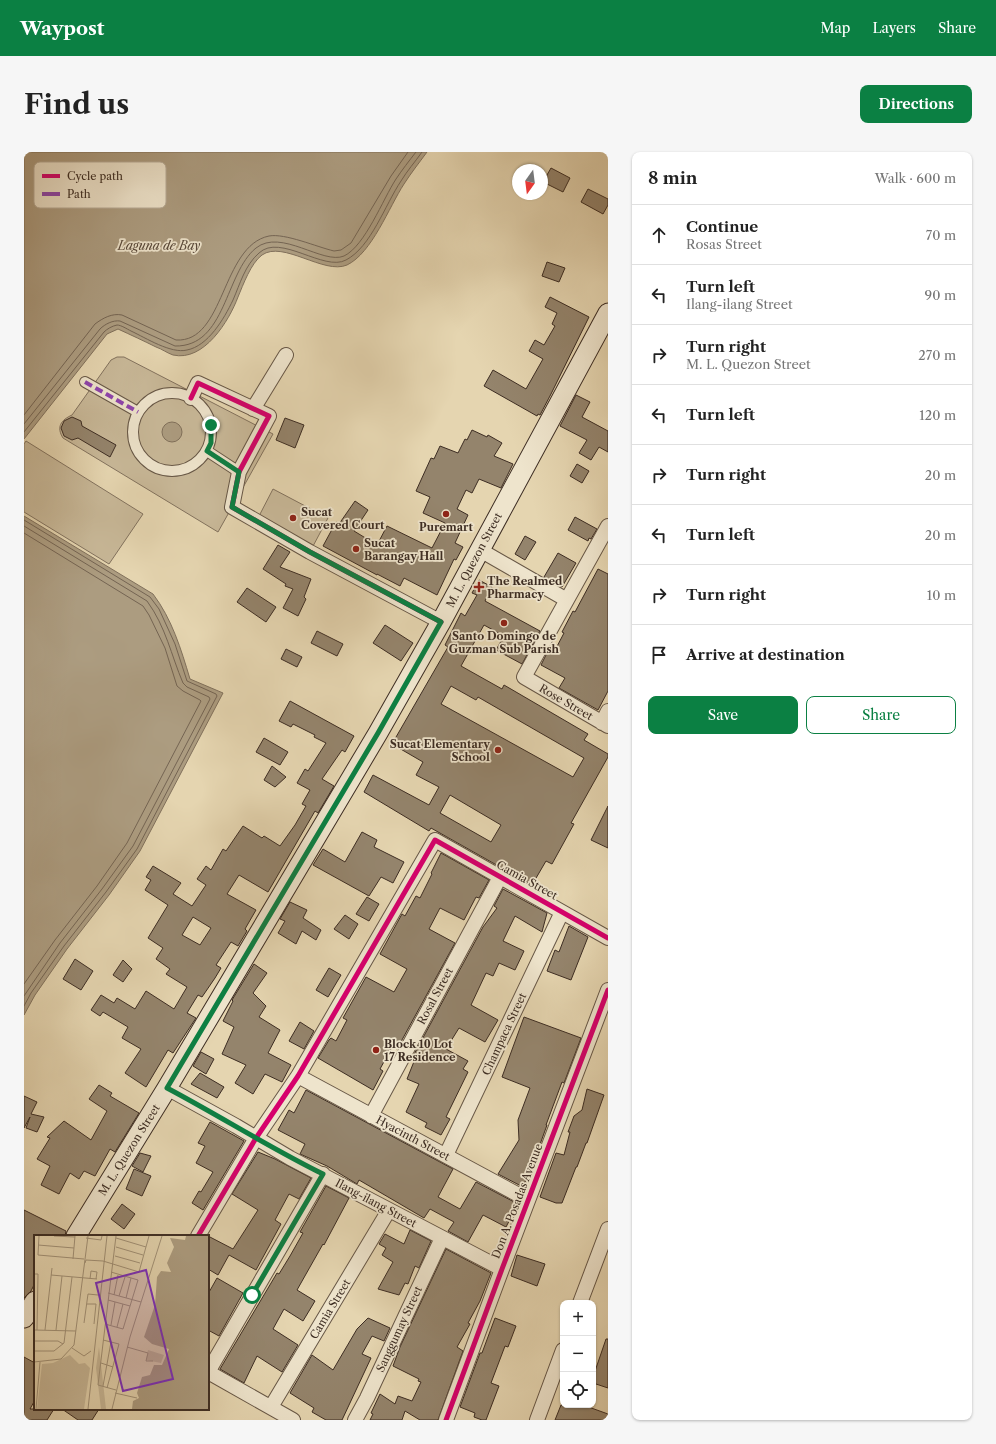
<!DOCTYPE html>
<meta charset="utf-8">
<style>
body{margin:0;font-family:"Libre Caslon Text",serif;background:#f6f6f6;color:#222}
.controls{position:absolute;right:12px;bottom:12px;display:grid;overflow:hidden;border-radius:8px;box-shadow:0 1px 3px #0004}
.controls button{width:36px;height:36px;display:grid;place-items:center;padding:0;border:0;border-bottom:1px solid #e0e0e0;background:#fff;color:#222;font:20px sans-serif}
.compass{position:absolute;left:488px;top:12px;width:36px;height:36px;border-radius:50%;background:#fff;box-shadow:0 1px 3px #0004;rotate:194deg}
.stop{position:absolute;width:12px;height:12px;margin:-9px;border:3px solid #0b8043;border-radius:50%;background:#fff}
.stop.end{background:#0b8043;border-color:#fff;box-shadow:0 1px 4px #0008}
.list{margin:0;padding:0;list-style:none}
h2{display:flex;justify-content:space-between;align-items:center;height:52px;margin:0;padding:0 16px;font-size:17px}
h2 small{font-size:13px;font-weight:400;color:#767676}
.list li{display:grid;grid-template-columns:26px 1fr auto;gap:12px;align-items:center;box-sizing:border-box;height:60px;padding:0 16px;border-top:1px solid #e0e0e0}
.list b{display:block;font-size:15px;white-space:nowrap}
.list p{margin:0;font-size:13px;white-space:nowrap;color:#767676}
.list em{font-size:13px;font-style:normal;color:#767676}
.actions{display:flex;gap:8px;padding:12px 16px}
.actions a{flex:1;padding:9px 0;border:1px solid #0b8043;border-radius:8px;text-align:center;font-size:14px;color:#0b8043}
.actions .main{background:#0b8043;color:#fff}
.icon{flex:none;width:22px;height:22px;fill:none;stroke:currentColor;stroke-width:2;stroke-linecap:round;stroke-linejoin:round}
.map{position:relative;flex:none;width:584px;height:1268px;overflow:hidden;border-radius:8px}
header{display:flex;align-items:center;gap:24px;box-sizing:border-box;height:56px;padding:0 20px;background:#0b8043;color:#fff}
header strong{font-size:19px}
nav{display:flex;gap:22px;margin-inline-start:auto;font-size:14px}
.intro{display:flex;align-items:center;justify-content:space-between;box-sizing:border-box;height:96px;padding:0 24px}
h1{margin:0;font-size:28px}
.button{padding:10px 18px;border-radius:8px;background:#0b8043;color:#fff;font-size:14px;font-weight:700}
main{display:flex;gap:24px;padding:0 24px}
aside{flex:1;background:#fff;border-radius:8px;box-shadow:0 1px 3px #0004}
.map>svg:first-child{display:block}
</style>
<header>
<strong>Waypost</strong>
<nav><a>Map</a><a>Layers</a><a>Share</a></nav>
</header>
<div class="intro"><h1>Find us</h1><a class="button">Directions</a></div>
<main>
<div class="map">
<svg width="584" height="1268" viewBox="0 0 584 1268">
<rect width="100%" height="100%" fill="#e5d5b0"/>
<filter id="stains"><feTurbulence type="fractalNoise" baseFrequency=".005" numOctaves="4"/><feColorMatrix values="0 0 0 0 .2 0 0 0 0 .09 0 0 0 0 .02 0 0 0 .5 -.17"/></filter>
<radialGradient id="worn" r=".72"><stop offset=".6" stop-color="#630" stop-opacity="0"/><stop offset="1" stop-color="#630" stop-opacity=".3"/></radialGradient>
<path fill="#c8b898" stroke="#82725e" d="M 93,205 L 100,205 L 249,282 L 194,380 L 39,286 C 32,275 37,268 48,263 L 87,208 Z
M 2,289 L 119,362 L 85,412 L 0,360 L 0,292 Z
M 249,337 L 304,366 L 288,396 L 234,366 Z"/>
<path fill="#ac9c80" stroke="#80705b" d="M 0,0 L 403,0 C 395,11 387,21 380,32 C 365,55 348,101 323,113 C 300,123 259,88 238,103 C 227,111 219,133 214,145 C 205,169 180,210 149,203 C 143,201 138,197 132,195 C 120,189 107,183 94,177 L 83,182 L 0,287 Z
M138 280a10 10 0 1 1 20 0a10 10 0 1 1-20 0Z
M 0,364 L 129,442 C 148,467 157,497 166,527 L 199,541 L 116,699 L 85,743 L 43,797 L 11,843 L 0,863 Z"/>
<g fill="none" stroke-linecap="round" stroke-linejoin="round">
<path stroke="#746452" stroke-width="1" d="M 0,263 L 71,172 C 79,166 88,161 98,163 L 152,188 C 201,191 197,94 245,84 C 261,81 293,95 310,99 L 317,98 L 327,91 L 367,24 L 384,0
M 0,272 L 76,177 C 81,172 89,168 96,169 L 151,194 C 202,195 201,121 232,96 C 257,76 299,113 320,104 C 341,94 359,47 372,27 C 378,18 385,9 392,0
M 0,280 L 80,180 C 83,177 88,174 93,173 C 97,173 103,177 107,179 C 122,186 147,202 163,198 C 184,194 200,167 209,148 C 216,132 221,113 235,101 C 256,81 300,120 322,108 C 347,95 361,53 377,29 C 383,19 391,10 398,0
M 0,368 L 126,445 L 135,457 L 151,492 L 163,529 L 192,542 L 193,544 L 113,697 L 82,740 L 40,794 L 7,841 L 0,854
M 0,374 L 123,449 C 142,475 147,503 159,531 L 163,535 L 185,545 L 186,547 L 109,694 L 78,737 L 36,791 L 0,844
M 0,381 L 119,454 L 125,463 L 141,496 L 153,534 L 159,539 L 176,548 L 177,549 L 103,691 L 73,734 L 31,788 L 0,832"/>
</g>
<path fill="#94846c" stroke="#3d2d23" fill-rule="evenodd" d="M 527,16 L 546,26 L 539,40 L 519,30 Z
M 564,37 L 584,47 L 584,53 L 579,62 L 557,50 Z
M 523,110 L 541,116 L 535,130 L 518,124 Z
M 526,145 L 565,165 L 527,242 L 516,263 L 514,262 L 513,264 L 460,234 L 469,218 L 502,237 L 519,207 L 505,199 L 511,188 L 520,193 L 531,174 L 528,172 L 533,161 L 521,155 Z
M 552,243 L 566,250 L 558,265 L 584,279 L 584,300 L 575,295 L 567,308 L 555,301 L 563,288 L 536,274 Z
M 48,265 L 57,269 L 58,274 L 92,293 L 86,305 L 54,286 L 48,288 L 40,284 L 37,276 L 40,269 Z
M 261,266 L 280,273 L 271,296 L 252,288 Z
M 448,278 L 463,285 L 464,283 L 478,291 L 470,304 L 489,312 L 477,336 L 455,327 L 448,341 L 442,338 L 433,357 L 444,363 L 431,391 L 439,395 L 432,408 L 430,407 L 413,443 L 380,426 L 376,434 L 353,422 L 353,423 L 299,394 L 312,370 L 315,372 L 331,349 L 344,358 L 330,379 L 353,393 L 363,374 L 408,396 L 421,371 L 399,361 L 406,345 L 392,339 L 407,306 L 410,307 L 416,294 L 434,301 L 441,287 L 443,288 Z
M 553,312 L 565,319 L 558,331 L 546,324 Z
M 551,365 L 573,377 L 567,387 L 565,386 L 564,389 L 544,378 Z
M 501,384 L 512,390 L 501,408 L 491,402 Z
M 254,393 L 266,400 L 256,415 L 287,427 L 280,445 L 282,447 L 274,464 L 259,456 L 269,437 L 261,434 L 262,432 L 239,417 Z
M 534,401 L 552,411 L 538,435 L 520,425 Z
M 574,417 L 584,422 L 584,539 L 574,558 L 535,536 L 541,526 L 517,513 L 524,499 L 529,502 L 540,481 L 538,480 L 549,459 L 551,460 Z
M 455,428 L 468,435 L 461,449 L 516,479 L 498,512 L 472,498 L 480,484 L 460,473 L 437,514 L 478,537 L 480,533 L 564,582 L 560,588 L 584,602 L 584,605 L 547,671 L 550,672 L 528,712 L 522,709 L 508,733 L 407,676 L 405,679 L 340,640 L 349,623 L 405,653 L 415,635 L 392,623 L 399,610 L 368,592 L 424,495 L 421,493 L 437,461 L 441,464 L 453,443 L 448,441 ZM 427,534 L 452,548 L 454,545 L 560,606 L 549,625 L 417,552 ZM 426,643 L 477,673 L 467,690 L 416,661 Z
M 223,436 L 252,455 L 242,470 L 213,450 Z
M 361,473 L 389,491 L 377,509 L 349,491 Z
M 293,479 L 319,492 L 313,504 L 287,491 Z
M 262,497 L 278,505 L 273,515 L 257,507 Z
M 266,549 L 330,584 L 321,600 L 318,598 L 298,627 L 310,634 L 294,661 L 291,659 L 244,740 L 215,723 L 203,742 L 232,758 L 221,777 L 223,779 L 214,794 L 207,790 L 192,813 L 197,816 L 191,826 L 178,845 L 174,843 L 163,861 L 172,866 L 149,901 L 144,898 L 122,935 L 101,921 L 117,897 L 98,886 L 104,875 L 79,860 L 76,864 L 67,858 L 77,843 L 90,851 L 93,846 L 111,857 L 122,839 L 150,857 L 163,835 L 142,822 L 146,817 L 132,807 L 139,796 L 124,786 L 144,753 L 121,738 L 127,728 L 122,725 L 129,714 L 157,731 L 149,742 L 168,754 L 182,733 L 173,727 L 182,714 L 187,718 L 199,697 L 202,699 L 219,674 L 238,686 L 240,684 L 256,694 L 271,673 L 282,654 L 278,652 L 286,638 L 273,631 L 281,617 L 284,619 L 302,591 L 290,585 L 291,583 L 269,572 L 267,575 L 255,569 ZM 169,765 L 187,776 L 176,793 L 158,783 Z
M 240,586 L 264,600 L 256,613 L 232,600 Z
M 248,614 L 262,625 L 251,635 L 240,628 Z
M 584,654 L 584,696 L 567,688 Z
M 338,680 L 353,688 L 350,695 L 380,710 L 369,731 L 357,725 L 345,744 L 289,713 L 299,697 L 321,710 Z
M 417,701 L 465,728 L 455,746 L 452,745 L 440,768 L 416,756 L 405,777 L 431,791 L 373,897 L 368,895 L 356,917 L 359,919 L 349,938 L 294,906 L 305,888 L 307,886 L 312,889 L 323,868 L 319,866 L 342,825 L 370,840 L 383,817 L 356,802 L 378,762 L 381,764 L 392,744 L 396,746 L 408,722 L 407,721 Z
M 479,737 L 523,761 L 518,780 L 491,764 L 479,789 L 500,799 L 491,818 L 475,811 L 469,824 L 462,821 L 447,853 L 474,868 L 461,890 L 435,876 L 422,897 L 444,909 L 439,917 L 444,920 L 422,965 L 426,967 L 417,983 L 401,975 L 403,971 L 382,960 L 395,932 L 383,927 L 391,907 L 388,906 L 459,775 L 473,756 L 470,754 Z
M 343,745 L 355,752 L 345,769 L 332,762 Z
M 266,750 L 283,758 L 279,766 L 297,778 L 292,788 L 278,779 L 272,792 L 254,781 L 261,769 L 256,767 Z
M 321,763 L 334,772 L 325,787 L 310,777 Z
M 545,774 L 564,785 L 547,828 L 523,819 L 531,798 L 535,800 Z
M 51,807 L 69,819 L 57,838 L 39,827 Z
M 99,808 L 108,817 L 99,830 L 89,823 Z
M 230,812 L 243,821 L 229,841 L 242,854 L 235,865 L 256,878 L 244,901 L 267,913 L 258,930 L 241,922 L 229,942 L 211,931 L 222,913 L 198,902 L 210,875 L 199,869 L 209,849 L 208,848 Z
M 305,816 L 317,823 L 304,845 L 292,838 Z
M 500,865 L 557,886 L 540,931 L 538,930 L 522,973 L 523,973 L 514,998 L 499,1035 L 474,1022 L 495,988 L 494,968 L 506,936 L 478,925 Z
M 276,870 L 290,879 L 280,897 L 265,889 Z
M 177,900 L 190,907 L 182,922 L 169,914 Z
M 176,921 L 200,935 L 193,946 L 167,932 Z
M 75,933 L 88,941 L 86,944 L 115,961 L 91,1000 L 86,997 L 71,1024 L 60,1019 L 55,1027 L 46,1021 L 35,1042 L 17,1033 L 26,1014 L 13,1007 L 26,986 L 23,985 L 40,969 L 67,988 L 83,959 L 65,947 Z
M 563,937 L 580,943 L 563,991 L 562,991 L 553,1015 L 552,1015 L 538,1051 L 532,1051 L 516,1045 L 532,1001 L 540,1003 L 546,980 L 544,980 L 550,964 L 558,958 Z
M 282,938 L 429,1017 L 414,1045 L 436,1057 L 452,1030 L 494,1052 L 482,1075 L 459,1063 L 444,1090 L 424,1079 L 430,1070 L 406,1057 L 400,1066 L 335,1028 L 333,1032 L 303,1014 L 276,1002 L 281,992 L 254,978 L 265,958 L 270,961 Z
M 0,944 L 13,950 L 7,962 L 20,965 L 13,980 L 2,976 L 6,965 L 0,976 Z
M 186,970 L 220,989 L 179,1058 L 168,1051 L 175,1039 L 177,1040 L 189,1020 L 172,1011 L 181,994 L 174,991 Z
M 234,1000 L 251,1007 L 287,1026 L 275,1047 L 265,1042 L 251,1068 L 257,1072 L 232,1118 L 205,1103 L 194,1123 L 184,1117 L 184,1084 L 209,1097 L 234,1058 L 208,1042 Z
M 116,1001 L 127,1004 L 119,1020 L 108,1014 Z
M 110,1017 L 127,1024 L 118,1044 L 102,1037 Z
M 302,1034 L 325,1046 L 300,1093 L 299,1092 L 273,1138 L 291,1149 L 279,1169 L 260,1157 L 249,1177 L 274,1193 L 258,1220 L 233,1204 L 220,1231 L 196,1217 L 253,1121 L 255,1122 L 266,1104 L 279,1081 L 276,1080 Z
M 98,1052 L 111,1062 L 100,1077 L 87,1067 Z
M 0,1058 L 42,1079 L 41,1084 L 11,1084 L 11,1131 L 7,1139 L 0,1146 Z
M 386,1078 L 407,1089 L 395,1116 L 391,1114 L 384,1132 L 381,1131 L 375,1143 L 354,1137 L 369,1110 L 358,1103 L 362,1096 L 355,1092 L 361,1082 L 380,1092 Z
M 422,1097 L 467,1121 L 456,1149 L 444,1171 L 446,1172 L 433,1195 L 439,1199 L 414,1268 L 396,1268 L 381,1259 L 378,1268 L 346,1268 L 349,1262 L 347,1261 L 356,1242 L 371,1252 L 374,1244 L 388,1249 L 397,1230 L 394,1229 L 395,1227 L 369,1214 L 376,1195 Z
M 493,1103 L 521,1112 L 513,1134 L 487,1124 Z
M 193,1126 L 219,1141 L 195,1184 L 184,1178 L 184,1142 Z
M 344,1166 L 366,1176 L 360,1189 L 348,1184 L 338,1202 L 347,1206 L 318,1268 L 302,1268 L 288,1260 L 290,1256 L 266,1241 L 288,1203 L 309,1218 L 333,1177 Z
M 471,1166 L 492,1174 L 484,1195 L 481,1194 L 467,1231 L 475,1234 L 462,1268 L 458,1268 L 450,1265 L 451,1261 L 436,1255 L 456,1201 L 458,1201 Z
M 582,1187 L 584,1187 L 584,1236 L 569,1231 L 569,1225 Z
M 0,1205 L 11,1211 L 11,1248 L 6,1257 L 30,1257 L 23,1268 L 0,1268 Z
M 537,1253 L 559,1253 L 584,1262 L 584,1268 L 531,1268 Z
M 38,1257 L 75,1257 L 68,1268 L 54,1268 Z"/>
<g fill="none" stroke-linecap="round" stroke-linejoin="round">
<g stroke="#675746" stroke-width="12">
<path id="pedestrian" d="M 61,230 L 114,260
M109 280a39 39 0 1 1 78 0a39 39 0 1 1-78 0Z
M 183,299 L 215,320"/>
</g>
<g stroke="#675746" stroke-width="16">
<path id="minor" d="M 167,246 L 174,231 L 245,264 L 215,320 L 208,355 L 286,400 L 417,470
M 229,257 L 262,203
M 584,374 L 500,525 L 584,574
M 456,398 L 543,448
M 578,571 L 584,559
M 274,924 L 504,1048
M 143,936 L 212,974 L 266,1006 L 478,1117
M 347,964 L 476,725
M 422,1003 L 538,760
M 174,1084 L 232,986 L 274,924 L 411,688 L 584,786
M 556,1151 L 584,1077
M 184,1220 L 299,1022
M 184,1220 L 269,1268
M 247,1255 L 365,1058
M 331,1268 L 343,1246 L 418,1086
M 422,1268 L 478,1117 L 584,838
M 513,1268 L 539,1198"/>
</g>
<g stroke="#3d2d23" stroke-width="21">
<path id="secondary" d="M 52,1084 L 143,936 L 354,581 L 417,470 L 584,161
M 0,1166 L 11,1149"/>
</g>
<use href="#pedestrian" stroke="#eee4cc" stroke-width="10"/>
<use href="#minor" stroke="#eee4cc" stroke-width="14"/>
<use href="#secondary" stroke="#eee4cc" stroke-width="19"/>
<path stroke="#8e44ad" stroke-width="4" stroke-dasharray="8 4" stroke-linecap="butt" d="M 61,230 L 114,260
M 183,299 L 215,320"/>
<g stroke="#eee4cc" stroke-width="8">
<path id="cycleway" d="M 167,246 L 174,231 L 245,264 L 215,320 L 208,355 L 286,400 L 417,470
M 174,1084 L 232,986 L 274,924 L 411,688 L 584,786
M 422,1268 L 478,1117 L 584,838"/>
</g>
<use href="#cycleway" stroke="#d6006c" stroke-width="5"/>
</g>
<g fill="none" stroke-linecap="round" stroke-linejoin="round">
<path stroke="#0b8043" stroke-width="5" d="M 187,273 L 187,291 L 183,299 L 215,320 L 208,355 L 286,400 L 417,470 L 354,581 L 143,936 C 196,964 246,996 299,1022 L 228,1143"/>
</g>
<g fill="#8f2418" stroke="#eee4cc" stroke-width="1.5">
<circle cx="422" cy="362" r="4"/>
<circle cx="269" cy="366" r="4"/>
<circle cx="332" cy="397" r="4"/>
<path d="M453 429h4v4h4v4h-4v4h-4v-4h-4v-4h4z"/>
<circle cx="480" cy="471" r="4"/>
<circle cx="474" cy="598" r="4"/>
<circle cx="352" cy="898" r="4"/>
</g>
<g text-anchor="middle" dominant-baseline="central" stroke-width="3.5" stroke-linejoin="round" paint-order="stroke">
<g font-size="11" font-weight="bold" fill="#3d2d23" stroke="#eee4cc" text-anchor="start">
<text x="277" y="360">Sucat<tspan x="277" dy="13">Covered Court</tspan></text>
<text x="422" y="375" text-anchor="middle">Puremart</text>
<text x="340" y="391">Sucat<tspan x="340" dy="13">Barangay Hall</tspan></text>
<text x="463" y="429">The Realmed<tspan x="463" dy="13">Pharmacy</tspan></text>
<text x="480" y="484" text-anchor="middle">Santo Domingo de<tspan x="480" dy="13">Guzman Sub Parish</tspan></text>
<text x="466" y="592" text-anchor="end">Sucat Elementary<tspan x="466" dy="13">School</tspan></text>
<text x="360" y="892">Block 10 Lot<tspan x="360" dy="13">17 Residence</tspan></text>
</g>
<g font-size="11" fill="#3d2d23" stroke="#eee4cc">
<text transform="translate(450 408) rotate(-62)">M. L. Quezon Street</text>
<text transform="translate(542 550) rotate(30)">Rose Street</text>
<text transform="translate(503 728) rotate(29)">Camia Street</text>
<text transform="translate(411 844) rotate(-62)">Rosal Street</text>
<text transform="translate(480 882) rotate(-65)">Champaca Street</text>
<text transform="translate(389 986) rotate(28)">Hyacinth Street</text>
<text transform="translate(105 998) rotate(-58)">M. L. Quezon Street</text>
<text transform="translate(493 1049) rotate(-69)">Don A. Posadas Avenue</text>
<text transform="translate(352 1051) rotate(28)">Ilang-ilang Street</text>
<text transform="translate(306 1157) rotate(-59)">Camia Street</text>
<text transform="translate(375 1177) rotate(-65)">Sanggumay Street</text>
</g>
<g font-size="12" font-style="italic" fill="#59493a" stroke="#eee4cc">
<text x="135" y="93">Laguna de Bay</text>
</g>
</g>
<g transform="translate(10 1083)">
<rect width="175" height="175" fill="#e5d5b0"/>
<path d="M 65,112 L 72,174 L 67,174 L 62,133 ZM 114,115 L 130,120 L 127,128 L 112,125 ZM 36,120 L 45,129 L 51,128 L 56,133 L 50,174 L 3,174 L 8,129 L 19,128 Z" fill="#c8b898"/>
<path d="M 152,1 L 175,1 L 175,174 L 98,174 L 99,166 L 105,163 L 103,158 L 108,142 L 116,140 L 120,130 L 128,130 L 135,114 L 118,109 L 110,102 L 121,70 L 123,42 L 127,36 L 137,37 L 133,28 L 140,12 L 136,3 L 151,5 Z" fill="#ac9c80"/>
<path fill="none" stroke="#a29278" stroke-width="1" d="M 5,1 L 4,20 L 50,24M 20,1 L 41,2M 52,3 L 67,5 L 68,1M 82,3 L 112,12M 4,10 L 40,13M 82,12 L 109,20M 81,21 L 106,28M 39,24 L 41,1M 51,28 L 52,25 L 69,26 L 105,37 L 115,1M 0,39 L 4,39 L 3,95M 17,40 L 63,44M 56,44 L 57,36 L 63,37 L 62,44M 74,58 L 107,67M 80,60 L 84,40M 85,61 L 91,42M 92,63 L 97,43M 74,65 L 96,71M 53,69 L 62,69 L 60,89M 50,88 L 54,59 L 64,60M 71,89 L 89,94 L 104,45 L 77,37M 77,90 L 81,67M 83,92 L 89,69M 0,95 L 42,96M 11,95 L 18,33M 22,95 L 28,41M 69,105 L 85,109 L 73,153M 0,106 L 24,106 L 29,109M 93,112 L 114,118 L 112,126 L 119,126M 38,113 L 50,121 L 57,116M 0,116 L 20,116 L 30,108 L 38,42M 0,127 L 27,124 L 40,110 L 54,1M 67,128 L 79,132M 69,151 L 77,107M 82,155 L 64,150 L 82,1M 81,158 L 103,163M 2,174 L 6,127M 54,174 L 73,1M 78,174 L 96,102 L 128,1"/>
<path fill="#7b2cbf" fill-opacity="0.15" stroke="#7b2cbf" stroke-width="2" d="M 112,35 L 139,144 L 89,156 L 62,48 Z"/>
<rect width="175" height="175" fill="none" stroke="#3d2d23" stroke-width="2"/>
</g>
<rect x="10" y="10" width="132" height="46" rx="6" fill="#eee4cc" stroke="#b9ad99" stroke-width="1"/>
<rect x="18" y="22" width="18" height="4" fill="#d6006c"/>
<rect x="18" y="40" width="18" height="4" fill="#8e44ad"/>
<g font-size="11" fill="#3d2d23">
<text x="43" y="28">Cycle path</text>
<text x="43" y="46">Path</text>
</g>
<rect width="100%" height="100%" filter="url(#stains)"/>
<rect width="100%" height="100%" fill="url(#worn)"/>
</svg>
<div class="controls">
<button>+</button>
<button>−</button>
<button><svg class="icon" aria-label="locate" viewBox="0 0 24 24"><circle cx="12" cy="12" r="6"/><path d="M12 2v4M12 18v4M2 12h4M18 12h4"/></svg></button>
</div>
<svg class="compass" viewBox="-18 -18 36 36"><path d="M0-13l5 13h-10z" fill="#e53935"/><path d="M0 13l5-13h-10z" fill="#767676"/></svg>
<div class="stop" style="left:228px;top:1143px"></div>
<div class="stop end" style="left:187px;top:273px"></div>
</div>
<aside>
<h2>8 min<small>Walk · 600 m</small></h2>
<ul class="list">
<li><svg class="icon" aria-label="ahead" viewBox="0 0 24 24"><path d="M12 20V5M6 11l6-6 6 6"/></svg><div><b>Continue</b><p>Rosas Street</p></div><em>70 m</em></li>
<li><svg class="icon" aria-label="left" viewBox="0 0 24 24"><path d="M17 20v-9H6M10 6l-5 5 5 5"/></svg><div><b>Turn left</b><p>Ilang-ilang Street</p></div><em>90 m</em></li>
<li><svg class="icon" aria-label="right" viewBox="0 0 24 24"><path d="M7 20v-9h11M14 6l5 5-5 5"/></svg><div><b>Turn right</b><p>M. L. Quezon Street</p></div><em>270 m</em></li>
<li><svg class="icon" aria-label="left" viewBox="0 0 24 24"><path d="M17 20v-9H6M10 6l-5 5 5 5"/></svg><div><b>Turn left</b></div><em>120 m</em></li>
<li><svg class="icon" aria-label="right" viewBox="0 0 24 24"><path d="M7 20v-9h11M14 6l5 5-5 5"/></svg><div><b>Turn right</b></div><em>20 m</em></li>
<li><svg class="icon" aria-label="left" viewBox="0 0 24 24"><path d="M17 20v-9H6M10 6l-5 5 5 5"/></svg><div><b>Turn left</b></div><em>20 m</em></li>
<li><svg class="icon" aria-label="right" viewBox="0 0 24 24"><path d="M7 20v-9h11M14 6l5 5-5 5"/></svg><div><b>Turn right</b></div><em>10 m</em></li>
<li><svg class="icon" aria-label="arrive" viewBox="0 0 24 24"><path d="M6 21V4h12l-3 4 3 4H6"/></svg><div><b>Arrive at destination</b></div></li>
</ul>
<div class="actions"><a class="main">Save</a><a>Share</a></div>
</aside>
</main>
